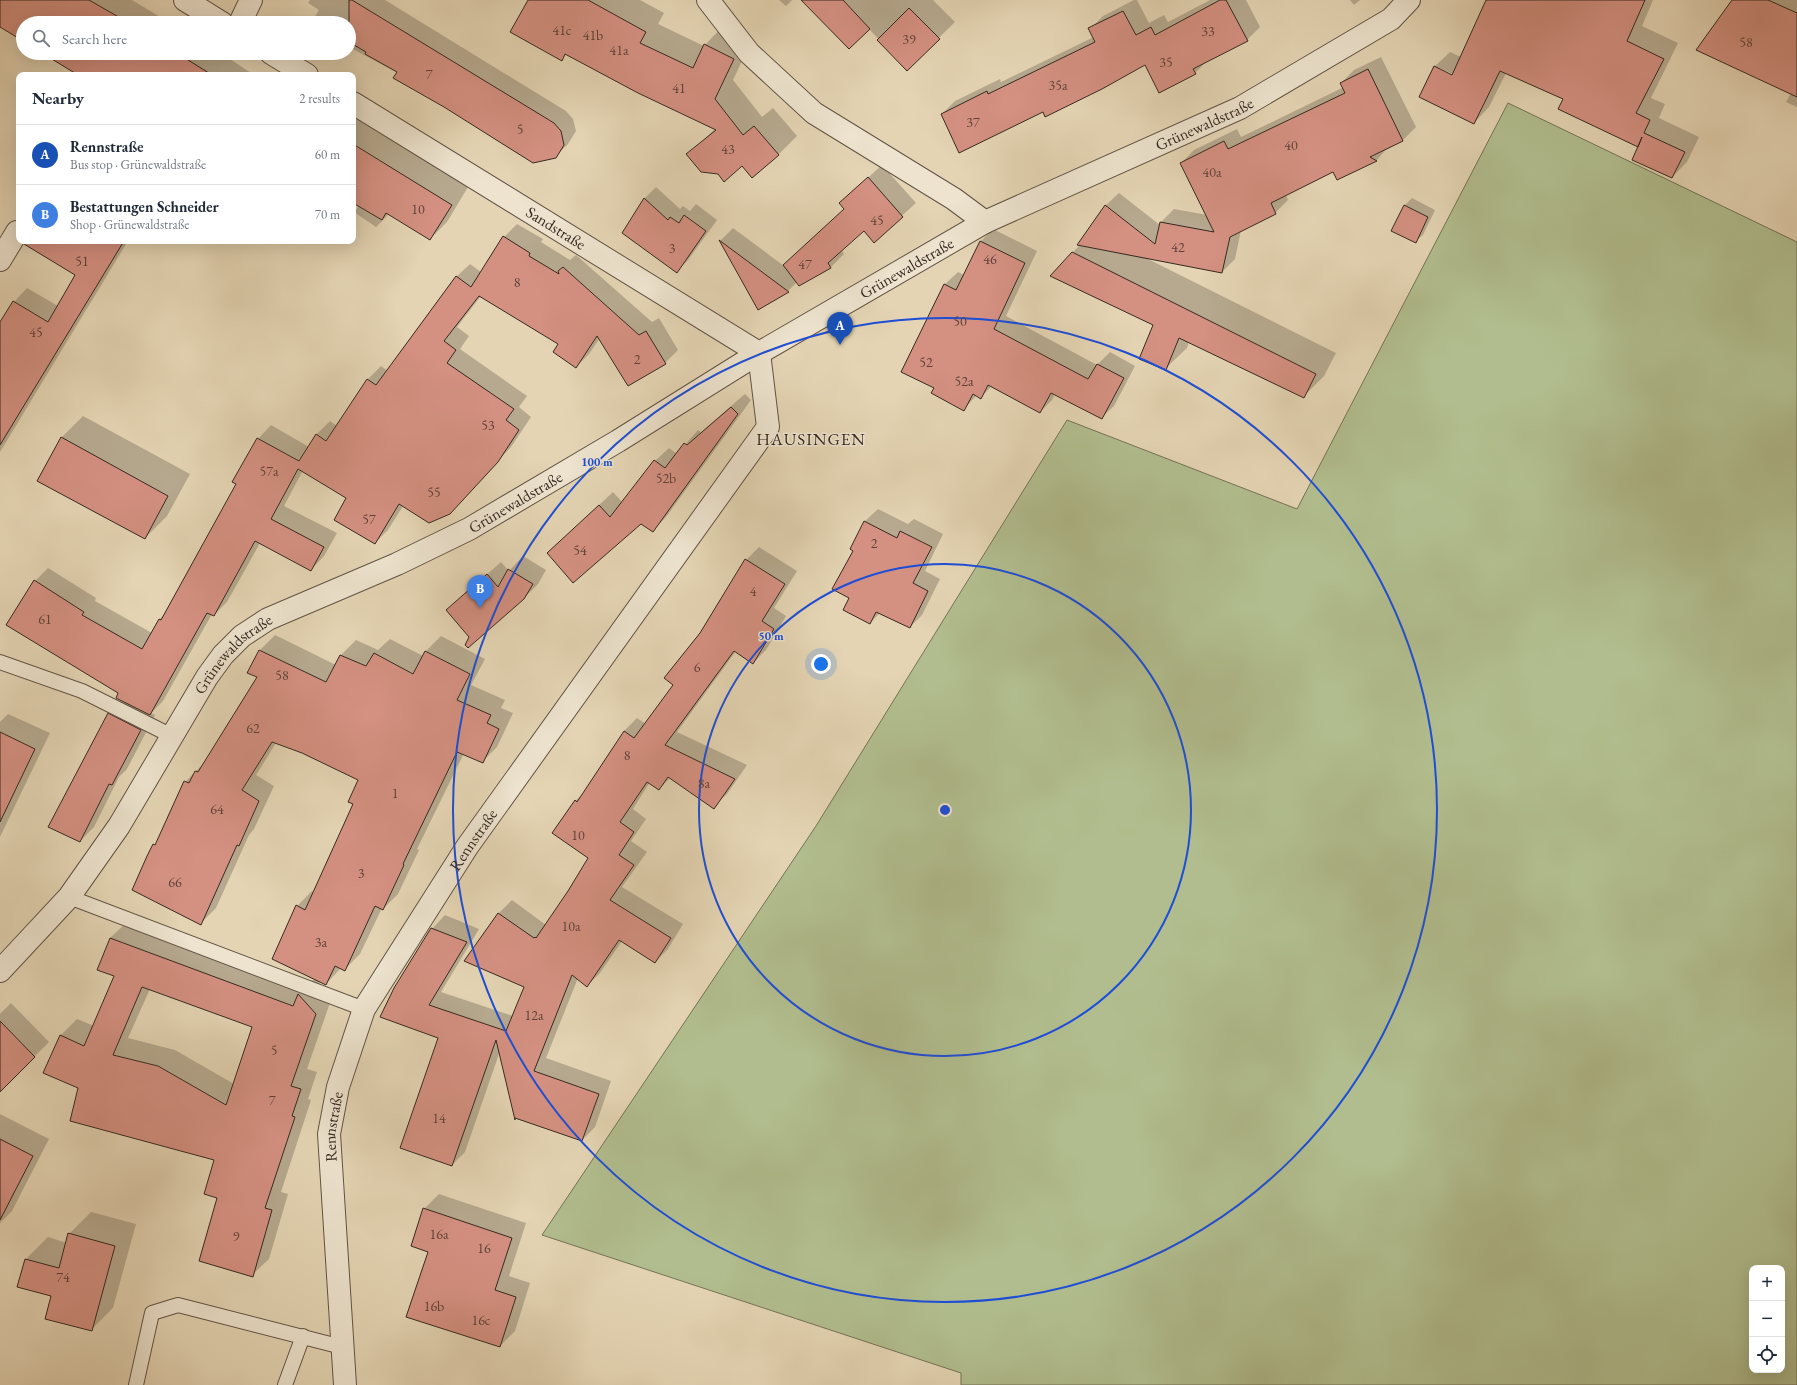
<!DOCTYPE html>
<meta charset="utf-8">
<style>
body{margin:0;font-family:"EB Garamond",serif;background:#f6f6f7;color:#1f2937}
.controls{position:absolute;right:12px;bottom:12px;display:grid;overflow:hidden;border-radius:8px;box-shadow:0 4px 16px #0002}
.controls button{width:36px;height:36px;display:grid;place-items:center;padding:0;border:0;border-bottom:1px solid #e0e1e3;background:#fff;color:#1f2937;font:20px sans-serif}
.you{position:absolute;left:821px;top:664px;width:14px;height:14px;margin:-10px;border:3px solid #fff;border-radius:50%;background:#1a73e8;box-shadow:0 0 0 6px #1a73e833}
.badge{display:grid;place-items:center;width:26px;height:26px;border-radius:50%;background:#ea580c;color:#fff;font-size:13px;font-weight:700}
.pin{position:absolute;translate:-50% -33px;filter:drop-shadow(0 1px 2px #0008)}
.pin::after{content:'';position:absolute;top:21px;width:14px;height:12px;background:inherit;clip-path:polygon(0 0,100% 0,50% 100%)}
.list{margin:0;padding:0;list-style:none}
h2{display:flex;justify-content:space-between;align-items:center;height:52px;margin:0;padding:0 16px;font-size:17px}
h2 small{font-size:13px;font-weight:400;color:#747a83}
.list li{display:grid;grid-template-columns:26px 1fr auto;gap:12px;align-items:center;box-sizing:border-box;height:60px;padding:0 16px;border-top:1px solid #e0e1e3}
.list b{display:block;font-size:15px;white-space:nowrap}
.list p{margin:0;font-size:13px;white-space:nowrap;color:#747a83}
.list em{font-size:13px;font-style:normal;color:#747a83}
.icon{flex:none;width:22px;height:22px;fill:none;stroke:currentColor;stroke-width:2;stroke-linecap:round;stroke-linejoin:round}
.map{position:relative;flex:none;width:1797px;height:1385px;overflow:hidden}
.search{position:absolute;background:#fff;box-shadow:0 4px 16px #0002;left:16px;top:16px;width:340px;height:44px;display:flex;align-items:center;gap:10px;box-sizing:border-box;padding:0 14px;border-radius:22px;color:#747a83;font-size:15px}
.panel{position:absolute;background:#fff;box-shadow:0 4px 16px #0002;left:16px;top:72px;width:340px;height:172px;border-radius:8px}
.map>svg:first-child{display:block}
</style>
<div class="map">
<svg width="1797" height="1385" viewBox="0 0 1797 1385">
<rect width="100%" height="100%" fill="#e4d4b3"/>
<filter id="stains"><feTurbulence type="fractalNoise" baseFrequency=".005" numOctaves="4"/><feColorMatrix values="0 0 0 0 .2 0 0 0 0 .09 0 0 0 0 .02 0 0 0 .5 -.17"/></filter>
<radialGradient id="worn" r=".72"><stop offset=".6" stop-color="#630" stop-opacity="0"/><stop offset="1" stop-color="#630" stop-opacity=".3"/></radialGradient>
<path fill="#b1bd8e" stroke="#747358" fill-rule="evenodd" d="M 1508,103 L 1797,242 L 1797,1385 L 961,1385 L 961,1373 L 542,1235 L 816,826 L 1067,420 L 1297,509 ZM 1752,1268 L 1782,1268 L 1782,1370 L 1752,1370 Z"/>
<path fill="#0003" fill-rule="evenodd" d="M 0,0 L 132,0 L 170,23 L 23,23 L 23,40 L 0,26 Z
M 310,0 L 385,0 L 566,111 L 573,119 L 576,131 L 568,144 L 555,157 L 349,47 L 349,23 L 311,23 L 319,10 L 308,3 Z
M 529,0 L 640,0 L 664,13 L 658,24 L 704,46 L 723,26 L 752,40 L 733,80 L 762,117 L 773,108 L 797,136 L 778,155 L 719,173 L 688,154 L 715,129 L 567,53 L 561,60 Z
M 779,0 L 792,0 L 786,6 Z
M 802,0 L 933,0 L 955,22 L 907,69 L 869,29 Z
M 1134,0 L 1137,0 L 1149,23 L 1164,15 L 1168,22 L 1210,0 L 1246,0 L 1260,27 L 1247,40 L 1208,60 L 1195,73 L 1145,64 L 1043,111 L 942,114 L 955,101 L 1000,79 L 1001,82 L 1094,37 L 1090,29 L 1103,16 Z
M 1350,0 L 1360,0 L 1354,5 Z
M 1487,0 L 1653,0 L 1642,26 L 1678,43 L 1651,98 L 1665,104 L 1659,118 L 1699,137 L 1687,162 L 1672,177 L 1641,142 L 1564,99 L 1506,73 L 1489,107 L 1474,123 L 1434,67 L 1450,52 L 1461,57 ZM 1439,68 L 1457,76 L 1456,78 L 1439,70 Z
M 1733,0 L 1797,0 L 1797,107 L 1786,102 L 1791,93 Z
M 44,53 L 221,53 L 254,75 L 82,75 Z
M 1381,57 L 1416,127 L 1403,140 L 1388,147 L 1377,160 L 1338,179 L 1334,171 L 1286,195 L 1288,200 L 1275,213 L 1241,230 L 1235,259 L 1222,272 L 1144,257 L 1336,353 L 1324,376 L 1303,397 L 1189,342 L 1187,348 L 1166,368 L 1154,325 L 1072,253 L 1081,244 L 1079,244 L 1106,205 L 1119,193 L 1160,225 L 1161,222 L 1174,209 L 1207,215 L 1181,163 L 1194,150 L 1237,129 L 1241,137 L 1344,87 L 1341,83 L 1354,70 Z
M 356,119 L 468,187 L 447,222 L 430,239 L 389,214 L 376,227 L 354,212 L 363,201 L 353,195 L 353,122 Z
M 882,165 L 916,203 L 874,241 L 864,230 L 841,249 L 844,254 L 831,267 L 799,285 L 797,282 L 788,291 L 758,308 L 720,241 L 733,228 L 784,266 L 845,209 L 840,203 Z
M 656,187 L 680,209 L 683,206 L 690,211 L 696,204 L 717,220 L 688,260 L 677,271 L 624,233 L 645,198 Z
M 1412,198 L 1435,210 L 1423,235 L 1415,242 L 1393,231 L 1405,205 Z
M 517,224 L 543,239 L 541,242 L 570,260 L 576,255 L 652,322 L 659,318 L 678,350 L 665,363 L 600,338 L 589,354 L 576,367 L 560,344 L 481,296 L 457,327 L 469,336 L 460,349 L 527,396 L 519,407 L 531,417 L 511,447 L 463,499 L 403,506 L 388,530 L 375,543 L 348,498 L 303,470 L 284,506 L 337,533 L 324,556 L 311,570 L 260,543 L 227,602 L 214,615 L 212,614 L 163,701 L 151,713 L 155,715 L 127,769 L 119,777 L 94,827 L 80,841 L 109,714 L 122,700 L 120,693 L 35,581 L 48,568 L 96,598 L 95,601 L 152,633 L 160,619 L 167,612 L 238,484 L 258,439 L 271,425 L 309,447 L 316,435 L 330,421 L 337,426 L 368,379 L 381,366 L 388,371 L 456,277 L 470,264 L 481,272 L 504,237 Z
M 993,229 L 1037,251 L 1006,316 L 1097,365 L 1110,352 L 1135,366 L 1114,406 L 1101,418 L 1055,394 L 1052,400 L 1040,412 L 992,386 L 981,397 L 977,395 L 963,410 L 935,387 L 902,371 L 945,284 L 958,272 L 964,275 L 981,241 Z
M 56,241 L 128,241 L 0,452 L 0,324 L 14,302 L 27,288 L 58,306 L 76,274 Z
M 745,394 L 751,400 L 666,517 L 653,531 L 641,522 L 548,553 L 613,492 L 623,503 L 655,461 L 669,448 L 677,454 L 698,430 L 701,432 Z
M 83,416 L 190,474 L 167,516 L 145,538 L 61,438 Z
M 878,509 L 908,524 L 914,519 L 943,534 L 925,571 L 940,579 L 922,615 L 910,627 L 880,613 L 870,623 L 850,597 L 855,550 L 851,549 L 865,521 Z
M 759,547 L 797,571 L 774,608 L 786,616 L 766,650 L 753,663 L 736,651 L 677,732 L 747,765 L 727,794 L 713,807 L 671,777 L 659,789 L 650,782 L 633,809 L 646,819 L 631,841 L 647,852 L 622,887 L 683,924 L 668,949 L 655,962 L 622,941 L 600,973 L 587,986 L 578,978 L 546,1058 L 611,1081 L 595,1127 L 582,1140 L 500,1051 L 465,1152 L 452,1165 L 440,1037 L 381,1017 L 432,929 L 445,915 L 479,929 L 441,992 L 513,1016 L 525,986 L 465,960 L 499,913 L 512,900 L 546,925 L 589,858 L 575,801 L 584,793 L 624,731 L 637,718 L 646,724 L 675,685 L 700,633 L 746,560 Z
M 523,556 L 546,570 L 538,584 L 524,598 L 470,637 L 447,610 L 501,562 L 509,571 Z
M 275,635 L 336,665 L 341,655 L 356,640 L 378,650 L 390,639 L 423,656 L 425,652 L 441,636 L 485,659 L 471,685 L 505,700 L 501,708 L 513,713 L 497,747 L 482,762 L 464,753 L 417,849 L 419,850 L 398,894 L 383,909 L 382,908 L 360,954 L 345,969 L 341,968 L 326,984 L 316,979 L 332,997 L 307,1069 L 317,1072 L 308,1099 L 311,1100 L 281,1192 L 288,1194 L 269,1259 L 252,1275 L 219,1197 L 216,1159 L 80,1088 L 60,1036 L 77,1019 L 94,1026 L 116,976 L 110,938 L 127,922 L 305,988 L 315,978 L 297,906 L 312,891 L 314,892 L 354,804 L 360,780 L 303,752 L 276,743 L 256,775 L 274,786 L 254,829 L 249,835 L 216,908 L 201,923 L 154,845 L 158,841 L 185,782 L 207,760 L 259,677 L 260,650 ZM 150,989 L 253,1026 L 234,1084 L 175,1050 L 128,1038 Z
M 8,714 L 50,733 L 0,837 L 0,722 Z
M 11,1003 L 49,1042 L 1,1090 L 0,1014 Z
M 0,1114 L 49,1139 L 12,1211 L 0,1223 Z
M 439,1194 L 526,1223 L 509,1276 L 530,1283 L 515,1331 L 500,1346 L 424,1209 Z
M 91,1212 L 136,1224 L 113,1308 L 91,1330 L 52,1296 L 18,1286 L 26,1259 L 48,1237 L 67,1243 L 69,1234 Z"/>
<path fill="#d49081" stroke="#362922" fill-rule="evenodd" d="M 0,0 L 89,0 L 129,23 L 23,23 L 23,41 L 0,27 Z
M 349,0 L 352,0 L 554,123 L 561,131 L 564,145 L 556,158 L 533,163 L 444,107 L 393,78 L 397,72 L 365,54 L 366,52 L 349,42 Z
M 528,0 L 588,0 L 646,32 L 640,43 L 693,68 L 704,44 L 734,59 L 715,99 L 743,135 L 754,126 L 779,155 L 752,178 L 742,166 L 724,182 L 718,174 L 701,172 L 686,154 L 716,130 L 638,93 L 565,54 L 562,61 L 510,32 Z
M 801,0 L 843,0 L 870,29 L 849,49 Z
M 1220,0 L 1226,0 L 1248,41 L 1193,69 L 1196,74 L 1159,93 L 1145,65 L 1102,89 L 1045,117 L 1043,112 L 959,153 L 941,114 L 987,91 L 988,94 L 1095,42 L 1088,28 L 1123,11 L 1136,35 L 1151,27 L 1155,35 Z
M 1486,0 L 1645,0 L 1627,41 L 1664,59 L 1636,113 L 1650,120 L 1644,133 L 1685,152 L 1672,178 L 1632,160 L 1642,137 L 1638,147 L 1558,109 L 1563,99 L 1500,71 L 1474,124 L 1419,97 L 1434,66 L 1452,75 Z
M 1732,0 L 1768,0 L 1797,13 L 1797,97 L 1696,50 Z
M 909,8 L 940,39 L 907,71 L 877,40 Z
M 42,53 L 177,53 L 212,75 L 78,75 Z
M 1368,69 L 1403,141 L 1370,157 L 1377,161 L 1337,180 L 1333,172 L 1271,203 L 1276,214 L 1230,237 L 1222,273 L 1077,245 L 1105,205 L 1155,244 L 1160,222 L 1214,232 L 1180,163 L 1224,141 L 1228,149 L 1345,93 L 1340,83 Z
M 353,144 L 452,205 L 430,240 L 386,213 L 382,220 L 353,203 Z
M 868,177 L 903,217 L 874,243 L 864,231 L 828,263 L 831,268 L 799,286 L 783,265 L 844,209 L 839,203 Z
M 644,198 L 668,220 L 670,217 L 679,223 L 684,215 L 706,231 L 677,273 L 622,233 Z
M 1404,205 L 1428,217 L 1416,243 L 1391,231 Z
M 503,236 L 530,253 L 529,256 L 559,274 L 558,271 L 563,267 L 639,335 L 646,331 L 666,364 L 628,386 L 597,336 L 576,368 L 553,352 L 558,344 L 479,296 L 444,341 L 456,350 L 447,363 L 514,409 L 506,420 L 519,430 L 498,462 L 450,514 L 429,523 L 399,504 L 375,544 L 334,520 L 346,498 L 298,469 L 271,519 L 324,547 L 311,571 L 255,541 L 214,616 L 207,613 L 150,715 L 116,698 L 118,693 L 6,625 L 34,580 L 84,612 L 82,615 L 142,649 L 159,619 L 161,620 L 236,484 L 232,482 L 257,438 L 299,461 L 316,434 L 326,441 L 367,379 L 376,385 L 456,276 L 471,287 Z
M 719,240 L 789,292 L 758,310 Z
M 26,241 L 124,241 L 0,445 L 0,322 L 13,301 L 48,322 L 75,275 L 24,244 Z
M 980,241 L 1025,263 L 994,329 L 1088,379 L 1097,364 L 1124,378 L 1102,419 L 1051,393 L 1040,413 L 988,385 L 981,399 L 973,394 L 964,411 L 931,393 L 934,388 L 901,372 L 944,284 L 956,290 Z
M 1072,252 L 1316,374 L 1304,398 L 1179,338 L 1166,370 L 1139,359 L 1153,325 L 1050,276 Z
M 731,407 L 738,414 L 653,532 L 641,524 L 573,583 L 547,553 L 599,505 L 610,517 L 654,460 L 665,468 L 684,443 L 687,445 Z
M 61,437 L 168,496 L 145,539 L 37,481 Z
M 864,521 L 897,538 L 900,531 L 932,547 L 913,583 L 928,591 L 910,628 L 876,612 L 870,624 L 843,610 L 849,598 L 832,589 L 853,551 L 850,549 Z
M 745,559 L 785,584 L 762,621 L 774,629 L 753,664 L 734,651 L 665,745 L 735,779 L 714,809 L 668,777 L 659,790 L 647,782 L 620,822 L 634,832 L 619,855 L 634,865 L 610,900 L 671,938 L 655,963 L 619,940 L 587,987 L 572,975 L 534,1071 L 599,1094 L 582,1141 L 515,1118 L 515,1120 L 496,1040 L 452,1166 L 400,1148 L 438,1038 L 380,1017 L 394,988 L 431,928 L 467,942 L 429,1005 L 506,1031 L 524,987 L 464,961 L 498,913 L 534,938 L 535,937 L 536,938 L 568,891 L 588,858 L 552,833 L 575,800 L 577,802 L 624,731 L 634,738 L 673,685 L 664,678 L 700,633 Z
M 508,569 L 533,584 L 524,599 L 468,648 L 465,645 L 469,637 L 446,610 L 487,574 L 498,587 Z
M 259,650 L 326,682 L 340,655 L 366,666 L 374,653 L 413,674 L 425,651 L 470,674 L 457,700 L 491,715 L 487,723 L 499,729 L 483,763 L 457,752 L 403,864 L 404,865 L 383,910 L 375,906 L 345,971 L 335,966 L 326,985 L 272,959 L 296,905 L 305,910 L 353,804 L 348,802 L 358,780 L 302,753 L 272,742 L 242,790 L 259,801 L 239,846 L 237,845 L 201,925 L 132,890 L 147,856 L 153,844 L 155,845 L 184,781 L 189,783 L 195,771 L 198,772 L 257,677 L 247,673 Z
M 108,713 L 141,730 L 112,785 L 109,784 L 80,842 L 48,827 Z
M 0,732 L 35,749 L 0,822 Z
M 110,938 L 293,1006 L 298,994 L 316,1014 L 291,1086 L 301,1089 L 292,1116 L 295,1117 L 265,1208 L 272,1210 L 253,1277 L 199,1261 L 217,1198 L 204,1194 L 214,1160 L 70,1121 L 78,1088 L 43,1073 L 60,1035 L 84,1046 L 114,976 L 97,970 ZM 142,987 L 252,1027 L 226,1105 L 158,1066 L 113,1055 Z
M 0,1021 L 35,1057 L 0,1092 Z
M 0,1139 L 33,1156 L 0,1220 Z
M 423,1208 L 512,1238 L 495,1290 L 516,1297 L 500,1347 L 406,1317 L 428,1252 L 411,1246 Z
M 68,1233 L 115,1246 L 92,1331 L 45,1319 L 51,1296 L 17,1287 L 25,1259 L 59,1268 Z"/>
<g fill="none" stroke-linecap="round" stroke-linejoin="round">
<g stroke="#625446" stroke-width="16">
<path id="service" d="M 0,662 L 82,691 L 172,736
M 69,897 L 364,1009
M 136,1385 L 152,1313 L 178,1305 L 342,1347
M 285,1385 L 303,1336"/>
</g>
<g stroke="#625446" stroke-width="24">
<g id="minor">
<path d="M 185,0 L 222,23"/>
<path d="M 708,0 L 749,53 L 814,113 L 954,199 L 985,222"/>
<path d="M 240,23 L 251,0"/>
<path d="M 271,53 L 307,75"/>
<path d="M 0,260 L 17,232"/>
<path id="s1" d="M 345,1385 L 329,1134 L 338,1087 L 364,1009 L 467,847 L 768,427 L 759,353 L 353,103"/>
</g>
</g>
<g stroke="#625446" stroke-width="24">
<g id="tertiary">
<path id="s2" d="M 0,971 L 69,897 L 119,826 L 207,677 L 223,655 L 242,636 L 268,619 L 397,564 L 469,529 L 618,441 L 759,353 L 985,222 L 1240,108 L 1391,19 L 1409,0"/>
</g>
</g>
<use href="#service" stroke="#ede3ce" stroke-width="14"/>
<use href="#minor" stroke="#ede3ce" stroke-width="22"/>
<use href="#tertiary" stroke="#ede3ce" stroke-width="22"/>
</g>
<g fill="none" stroke="#1d4ed8" stroke-width="2">
<circle cx="945" cy="810" r="246"/>
<circle cx="945" cy="810" r="492"/>
</g>
<g text-anchor="middle" dominant-baseline="central" stroke-width="3" stroke-linejoin="round" paint-order="stroke">
<g font-size="14" fill="#5e433a">
<text x="562" y="30">41c</text>
<text x="1208" y="31">33</text>
<text x="593" y="35">41b</text>
<text x="909" y="39">39</text>
<text x="1746" y="42">58</text>
<text x="619" y="50">41a</text>
<text x="1166" y="62">35</text>
<text x="429" y="74">7</text>
<text x="1058" y="85">35a</text>
<text x="679" y="88">41</text>
<text x="973" y="122">37</text>
<text x="520" y="129">5</text>
<text x="1291" y="145">40</text>
<text x="728" y="149">43</text>
<text x="1212" y="172">40a</text>
<text x="418" y="209">10</text>
<text x="877" y="220">45</text>
<text x="1178" y="247">42</text>
<text x="672" y="248">3</text>
<text x="990" y="259">46</text>
<text x="82" y="261">51</text>
<text x="805" y="264">47</text>
<text x="517" y="282">8</text>
<text x="960" y="321">50</text>
<text x="36" y="332">45</text>
<text x="637" y="359">2</text>
<text x="926" y="362">52</text>
<text x="964" y="381">52a</text>
<text x="488" y="425">53</text>
<text x="269" y="471">57a</text>
<text x="666" y="478">52b</text>
<text x="434" y="492">55</text>
<text x="369" y="519">57</text>
<text x="874" y="543">2</text>
<text x="580" y="550">54</text>
<text x="753" y="591">4</text>
<text x="45" y="619">61</text>
<text x="697" y="667">6</text>
<text x="282" y="675">58</text>
<text x="253" y="728">62</text>
<text x="627" y="755">8</text>
<text x="704" y="783">8a</text>
<text x="395" y="793">1</text>
<text x="217" y="809">64</text>
<text x="578" y="835">10</text>
<text x="361" y="873">3</text>
<text x="175" y="882">66</text>
<text x="571" y="926">10a</text>
<text x="321" y="942">3a</text>
<text x="534" y="1015">12a</text>
<text x="274" y="1050">5</text>
<text x="272" y="1100">7</text>
<text x="439" y="1118">14</text>
<text x="439" y="1234">16a</text>
<text x="236" y="1236">9</text>
<text x="484" y="1248">16</text>
<text x="63" y="1277">74</text>
<text x="434" y="1306">16b</text>
<text x="481" y="1320">16c</text>
</g>
<g font-size="16" fill="#362922" stroke="#ede3ce">
<text stroke="none"><textPath href="#s2" startOffset="1507">Grünewaldstraße</textPath></text>
<text transform="translate(556 228) rotate(32)">Sandstraße</text>
<text stroke="none"><textPath href="#s2" startOffset="1176">Grünewaldstraße</textPath></text>
<text stroke="none"><textPath href="#s2" startOffset="720">Grünewaldstraße</textPath></text>
<text stroke="none"><textPath href="#s2" startOffset="396">Grünewaldstraße</textPath></text>
<text stroke="none"><textPath href="#s1" startOffset="583">Rennstraße</textPath></text>
<text stroke="none"><textPath href="#s1" startOffset="259">Rennstraße</textPath></text>
</g>
<g font-size="17" letter-spacing="1" fill="#362922" stroke="#ede3ce">
<text x="811" y="439">HAUSINGEN</text>
</g>
</g>
<circle cx="945" cy="810" r="6" fill="#1d4ed8" stroke="#ede3ce" stroke-width="2"/>
<g font-size="12" text-anchor="middle" font-weight="bold" fill="#1d4ed8" stroke="#ede3ce" stroke-width="3" stroke-linejoin="round" paint-order="stroke">
<text x="597" y="466">100 m</text>
<text x="771" y="640">50 m</text>
</g>
<rect width="100%" height="100%" filter="url(#stains)"/>
<rect width="100%" height="100%" fill="url(#worn)"/>
</svg>
<div class="controls">
<button>+</button>
<button>−</button>
<button><svg class="icon" aria-label="locate" viewBox="0 0 24 24"><circle cx="12" cy="12" r="6"/><path d="M12 2v4M12 18v4M2 12h4M18 12h4"/></svg></button>
</div>
<div class="you"></div>
<div class="pin badge" style="left:840px;top:345px;background:#1a4fb4">A</div>
<div class="pin badge" style="left:480px;top:608px;background:#3f7fe0">B</div>
<div class="search"><svg class="icon" aria-label="search" viewBox="0 0 24 24"><circle cx="10" cy="10" r="6"/><path d="M15 15l6 6"/></svg>Search here</div>
<section class="panel">
<h2>Nearby<small>2 results</small></h2>
<ul class="list">
<li><span class="badge" style="background:#1a4fb4">A</span><div><b>Rennstraße</b><p>Bus stop · Grünewaldstraße</p></div><em>60 m</em></li>
<li><span class="badge" style="background:#3f7fe0">B</span><div><b>Bestattungen Schneider</b><p>Shop · Grünewaldstraße</p></div><em>70 m</em></li>
</ul>
</section>
</div>
